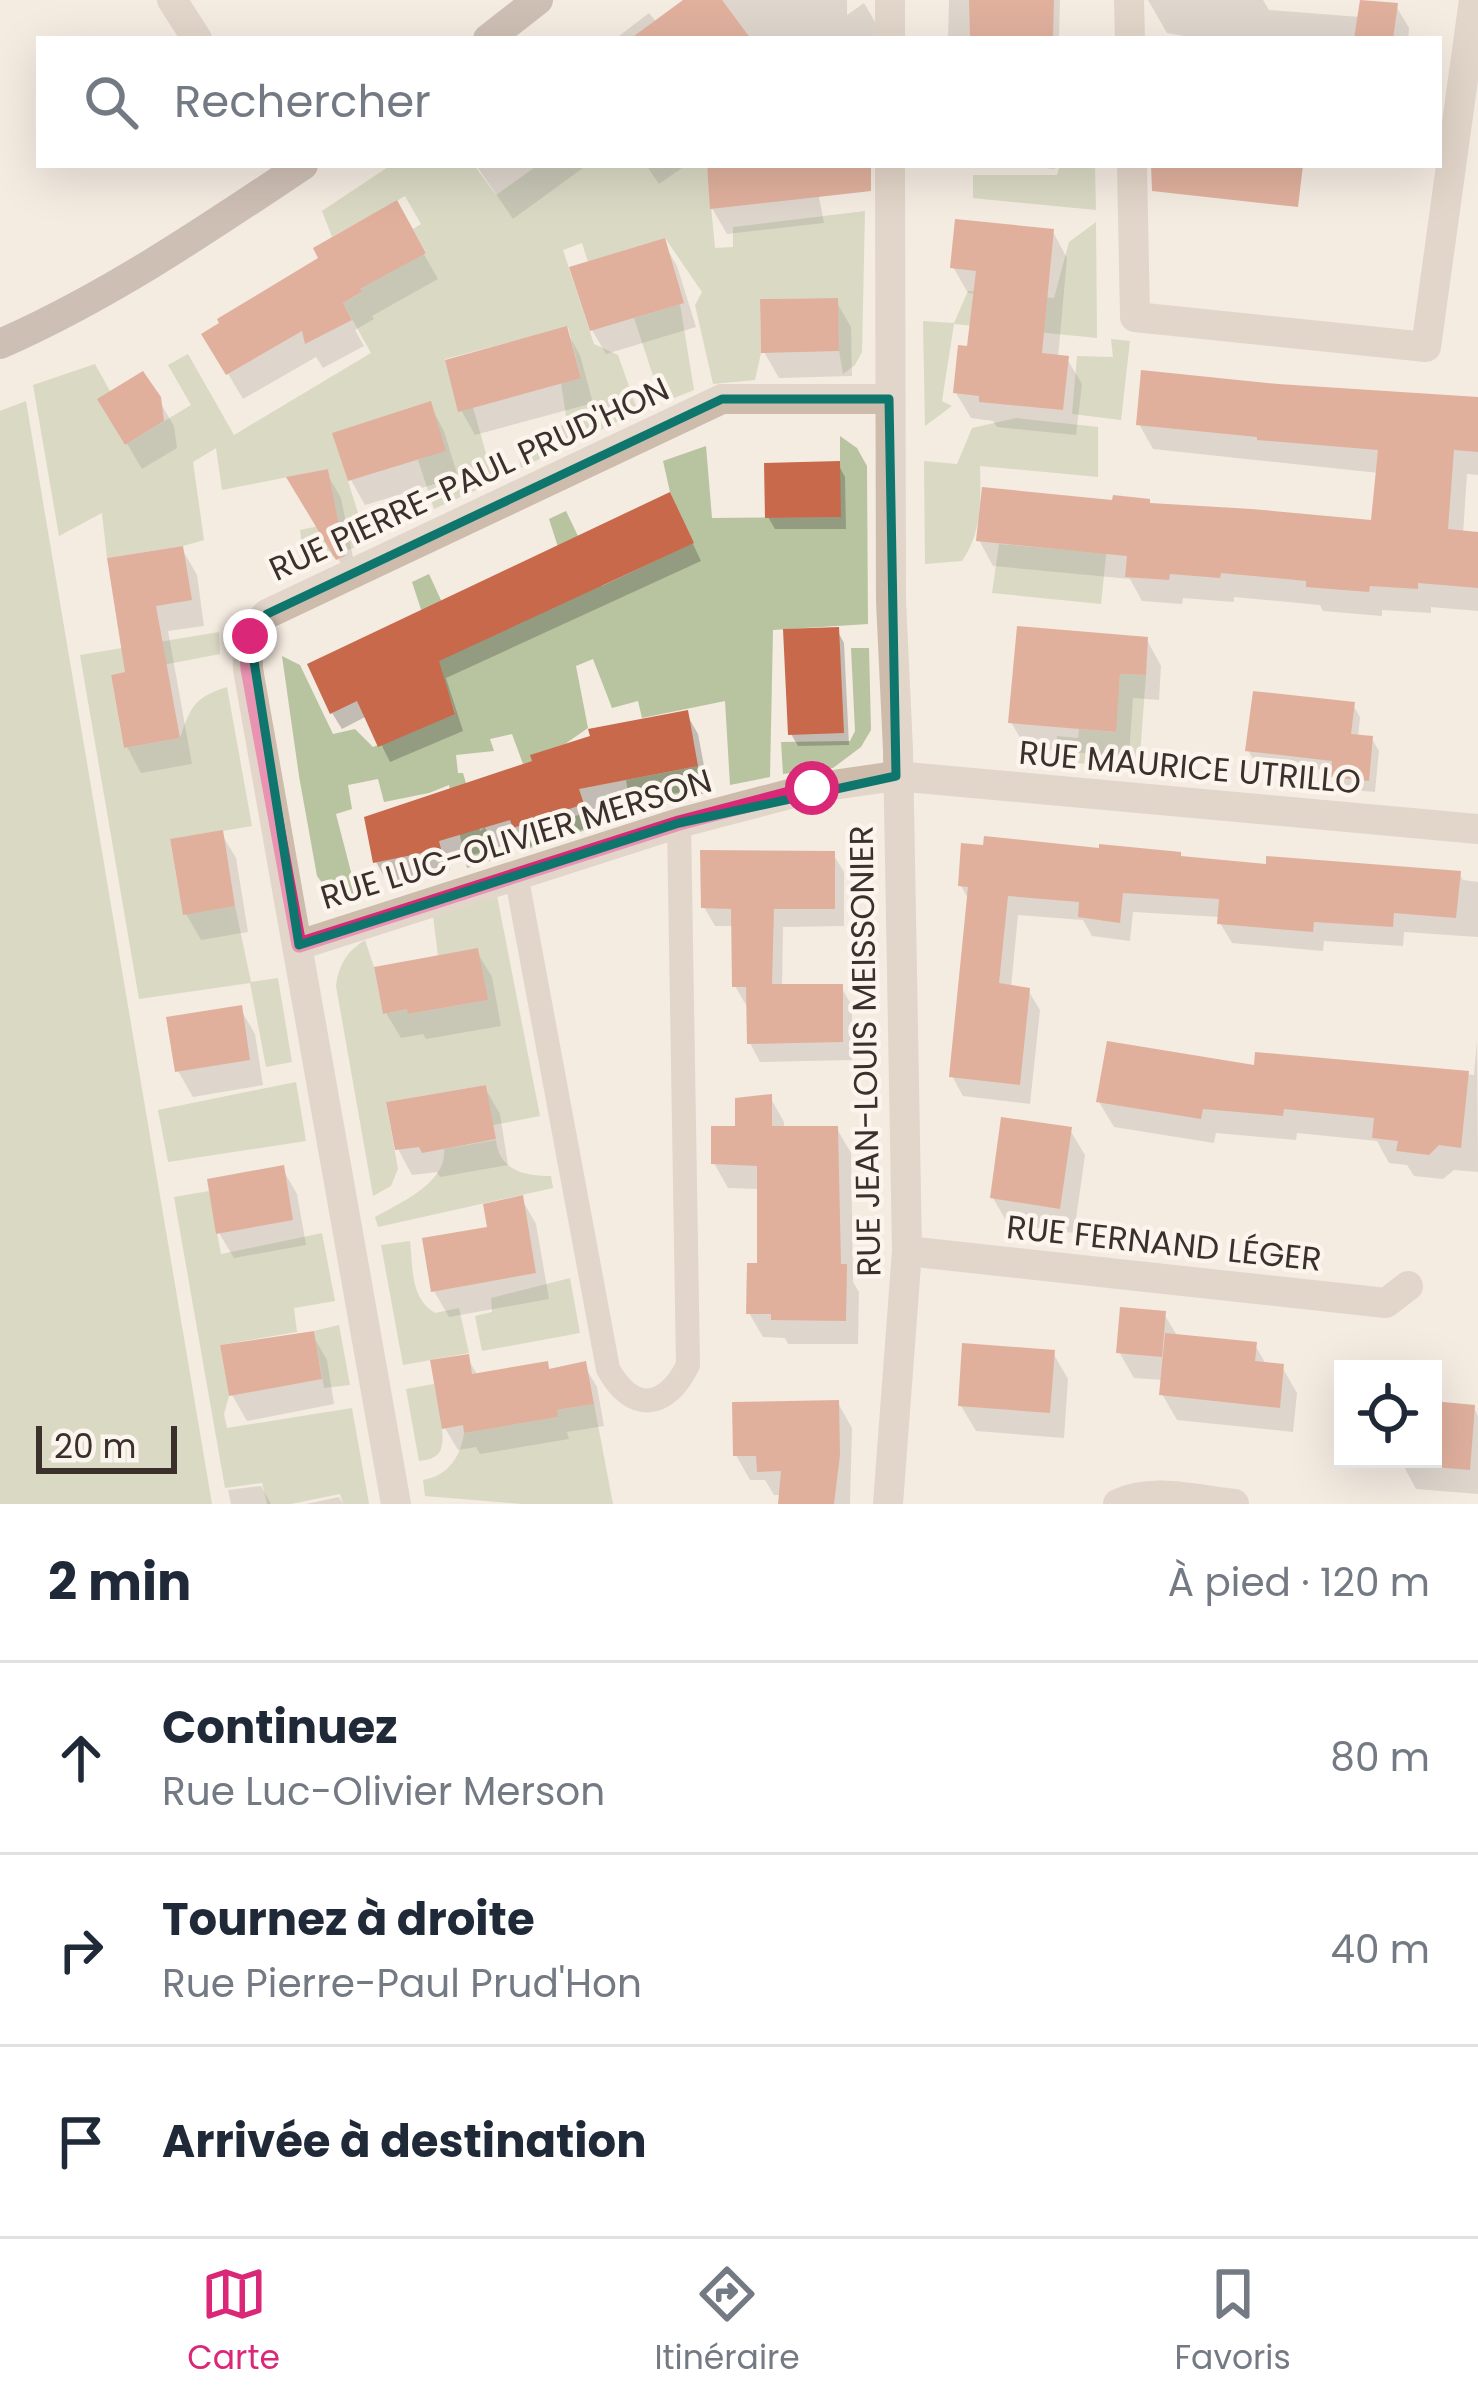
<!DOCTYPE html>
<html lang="fr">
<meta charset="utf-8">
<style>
body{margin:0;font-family:Poppins,sans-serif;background:#f6f6f7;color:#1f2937}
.controls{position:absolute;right:36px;bottom:36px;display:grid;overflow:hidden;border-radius:0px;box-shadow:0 12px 48px #0002}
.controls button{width:108px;height:108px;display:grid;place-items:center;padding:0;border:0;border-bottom:3px solid #e0e1e3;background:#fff;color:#1f2937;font:60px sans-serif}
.scale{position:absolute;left:36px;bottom:30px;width:141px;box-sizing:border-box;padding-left:12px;border:6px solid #3b302b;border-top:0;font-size:33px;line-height:42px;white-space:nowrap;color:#3b302b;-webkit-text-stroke:9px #fbf5ee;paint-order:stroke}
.stop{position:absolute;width:36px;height:36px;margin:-27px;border:9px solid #db2777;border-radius:50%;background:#fff}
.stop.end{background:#db2777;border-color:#fff;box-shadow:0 3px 12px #0008}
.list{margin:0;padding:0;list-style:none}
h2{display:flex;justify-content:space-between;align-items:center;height:156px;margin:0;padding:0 48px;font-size:51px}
h2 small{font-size:39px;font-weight:400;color:#747a83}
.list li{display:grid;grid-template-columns:78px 1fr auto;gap:36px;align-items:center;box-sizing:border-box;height:192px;padding:0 48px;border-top:3px solid #e0e1e3}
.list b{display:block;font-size:45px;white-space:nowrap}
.list p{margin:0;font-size:39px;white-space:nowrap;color:#747a83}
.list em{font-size:39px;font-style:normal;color:#747a83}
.icon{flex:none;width:66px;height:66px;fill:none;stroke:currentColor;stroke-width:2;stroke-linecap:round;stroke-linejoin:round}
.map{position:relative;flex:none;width:1478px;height:1504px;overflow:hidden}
.search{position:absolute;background:#fff;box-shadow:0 12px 48px #0002;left:36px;right:36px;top:36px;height:132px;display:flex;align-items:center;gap:30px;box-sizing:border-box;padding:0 42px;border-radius:0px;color:#747a83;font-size:45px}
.sheet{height:732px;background:#fff}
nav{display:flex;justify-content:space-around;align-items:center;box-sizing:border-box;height:168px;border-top:3px solid #e0e1e3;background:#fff;font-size:33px;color:#747a83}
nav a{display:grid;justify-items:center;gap:6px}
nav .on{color:#db2777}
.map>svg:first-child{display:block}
</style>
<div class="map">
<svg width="1478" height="1504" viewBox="0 0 1478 1504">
<rect width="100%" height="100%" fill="#f4ebe1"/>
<path fill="#b8c4a0" d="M 391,165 L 474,165 L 496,195 L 538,165 L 707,165 L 715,248 L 733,247 L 733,227 L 865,211 L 862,352 L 855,365 L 843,374 L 839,351 L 837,298 L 760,299 L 761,353 L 755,380 L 713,384 L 695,305 L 702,292 L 665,238 L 588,262 L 582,243 L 563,250 L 594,344 L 618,355 L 638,412 L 521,468 L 518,454 L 567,422 L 561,383 L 581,377 L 568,327 L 445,359 L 451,382 L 465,379 L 494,482 L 434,509 L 418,460 L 445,450 L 431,402 L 333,433 L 367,542 L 305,569 L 300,530 L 338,522 L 328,469 L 222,490 L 216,448 L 193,462 L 204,540 L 183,546 L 107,558 L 102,513 L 59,536 L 33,385 L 95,364 L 110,391 L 98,400 L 125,445 L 191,405 L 168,365 L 188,354 L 234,435 L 371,353 L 343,303 L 361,293 L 360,289 L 426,252 L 413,229 L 421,224 L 405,196 L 332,237 L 322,211 Z
M 1060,165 L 1095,165 L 1096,210 L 973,198 L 973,175 L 1057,175 Z
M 1096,222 L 1097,338 L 954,324 L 942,401 L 952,406 L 925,426 L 923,321 L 954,323 L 968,291 L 1054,298 L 1069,242 Z
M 680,304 L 694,390 L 662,403 L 634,318 Z
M 1111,339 L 1130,341 L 1121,420 L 1072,414 L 1077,356 L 1113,357 Z
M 26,401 L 212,1504 L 0,1504 L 0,411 Z
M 1016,418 L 1098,427 L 1098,477 L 980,466 C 981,500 982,532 962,561 L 925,564 L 924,461 L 957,464 L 972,428 Z
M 840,436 L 857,448 L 867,466 L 868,624 L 773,630 L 770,777 L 730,785 L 725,701 L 642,718 L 638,701 L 612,708 L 593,659 L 576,666 L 588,728 L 565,744 L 531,755 L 533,761 L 523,764 L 512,734 L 490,739 L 494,751 L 456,755 L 458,773 L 463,773 L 480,831 L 485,827 L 496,859 L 467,868 L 449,785 L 429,793 L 384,802 L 378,779 L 348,785 L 352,809 L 336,814 L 359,903 C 340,902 328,891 317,876 L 299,776 L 282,656 L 300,665 L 333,734 L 355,729 L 373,747 L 455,713 L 412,582 L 429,574 L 457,635 L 560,604 L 538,555 L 558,547 L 549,519 L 566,511 L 602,586 L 693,543 L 670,492 L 663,461 L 706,446 L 712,518 L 840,517 Z
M 1086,507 L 1111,509 L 1101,604 L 992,593 L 999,544 L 1081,551 Z
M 219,632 L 220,654 L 111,675 L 124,748 L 180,738 C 191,707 193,698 227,687 L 252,826 L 170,840 L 183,914 L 235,906 L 251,982 L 278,978 L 292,1062 L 266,1067 L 250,983 L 139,999 L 80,655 Z
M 851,648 L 869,648 L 871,730 L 861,747 L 833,768 L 783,774 L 781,742 L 850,741 L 855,731 Z
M 1120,674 L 1146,675 L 1139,769 L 1055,761 L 1057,736 L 1078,738 L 1079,729 L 1115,732 Z
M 698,766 L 706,793 L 632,816 L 626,780 Z
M 586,812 L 598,826 L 524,850 L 518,838 Z
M 497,896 L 540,1116 L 493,1125 L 486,1085 L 386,1102 L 398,1169 L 391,1186 L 373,1196 L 336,986 C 339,965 346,952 365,940 L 374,967 L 383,1014 L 407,1009 L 409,1014 L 487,1000 L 478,949 L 438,956 L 433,916 Z
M 296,1082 L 306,1141 L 168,1162 L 158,1110 Z
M 496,1140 C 499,1170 524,1176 551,1176 L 553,1188 L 378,1227 L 375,1217 C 401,1202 447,1183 444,1149 Z
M 209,1191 L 221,1254 L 322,1233 L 335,1301 L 294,1308 L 297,1332 L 220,1345 L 229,1396 L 224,1414 L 227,1428 L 352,1408 L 369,1504 L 343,1504 L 340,1494 L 291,1504 L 267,1504 L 262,1483 L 225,1488 L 174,1197 Z
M 410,1241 C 413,1267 410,1298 435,1313 L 459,1308 L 469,1353 L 403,1365 L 381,1245 Z
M 570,1278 L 580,1333 L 482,1351 L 475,1316 L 492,1312 L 491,1298 Z
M 339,1325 L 350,1385 L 324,1388 L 314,1331 Z
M 434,1384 C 437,1400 449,1442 438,1454 C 433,1459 426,1460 419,1461 L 406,1389 Z
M 594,1404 L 613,1504 L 523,1504 L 425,1496 L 423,1480 C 448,1476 461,1456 464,1433 L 557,1417 L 557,1410 Z"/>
<path fill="#0003" d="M 688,0 L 847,0 L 847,15 L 864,3 L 878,27 L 878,39 L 615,39 L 649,13 L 657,23 Z
M 949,0 L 1060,0 L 1059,39 L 948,39 Z
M 1148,0 L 1263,0 L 1269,10 L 1360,17 L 1396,6 L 1409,28 L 1408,39 L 1200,39 L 1167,33 Z
M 476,165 L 587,165 L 513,219 Z
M 646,165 L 684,165 L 685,166 L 659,184 Z
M 710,165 L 857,165 L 819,197 L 824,223 L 727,234 L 712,208 Z
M 1018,165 L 1055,165 L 1055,169 Z
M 396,205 L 438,279 L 372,316 L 374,319 L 355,330 L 364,346 L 323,368 L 316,357 L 243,399 L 205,335 L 322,259 Z
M 1053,232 L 1067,258 L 1058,358 L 1067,359 L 1082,384 L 1076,435 L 997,427 L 993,421 L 971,418 L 956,393 L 969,349 L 976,294 L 968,293 L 953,267 Z
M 663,242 L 677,266 L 696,327 L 606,354 L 592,330 Z
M 836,301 L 851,327 L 852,376 L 779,378 L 764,352 Z
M 566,330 L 580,355 L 593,403 L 475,435 L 461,410 Z
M 158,399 L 174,426 L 177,448 L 142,469 L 101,400 Z
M 1478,401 L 1478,475 L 1467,474 L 1463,534 L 1478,535 L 1478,611 L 1431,607 L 1431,613 L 1382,610 L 1382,616 L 1323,611 L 1320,605 L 1234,597 L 1234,602 L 1183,598 L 1182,604 L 1142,601 L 1130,579 L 993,566 L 979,540 L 1151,506 L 1374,523 L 1379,473 L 1153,449 L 1139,424 Z
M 430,405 L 444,431 L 458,477 L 365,505 L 351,480 Z
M 838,464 L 845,477 L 846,529 L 775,529 L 768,517 Z
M 326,472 L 341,498 L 358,582 L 353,584 L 291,479 Z
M 678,512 L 701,561 L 446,678 L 463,731 L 390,762 L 367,716 L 342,729 L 332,713 Z
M 182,549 L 197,575 L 204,626 L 168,631 L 192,764 L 141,773 L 127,747 L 128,675 L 111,560 Z
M 837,630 L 844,643 L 849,745 L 798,746 L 791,734 Z
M 1147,640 L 1161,666 L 1159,700 L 1133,698 L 1129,757 L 1026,748 L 1011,722 Z
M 1353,705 L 1360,717 L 1358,738 L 1372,739 L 1379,751 L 1375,792 L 1340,789 L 1334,776 L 1334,771 L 1255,763 L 1248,750 Z
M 686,713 L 698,734 L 708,787 L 588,810 L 593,826 L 527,847 L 523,840 L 449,862 L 450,870 L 388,883 L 376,862 L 536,763 Z
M 221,833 L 236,858 L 248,932 L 201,940 L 186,914 Z
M 833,854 L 844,872 L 844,926 L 783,927 L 782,987 L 841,987 L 852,1006 L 852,1060 L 760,1062 L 750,1043 L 749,1005 L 746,1005 L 735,986 L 735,926 L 715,926 L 704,907 Z
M 1182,859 L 1268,867 L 1459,874 L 1463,880 L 1478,882 L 1478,937 L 1404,932 L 1403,946 L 1324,941 L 1323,951 L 1232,943 L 1220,923 L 1221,917 L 1133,912 L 1130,941 L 1092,936 L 1083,920 L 1018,915 L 1011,988 L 1028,990 L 1040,1010 L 1030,1104 L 963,1096 L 952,1076 L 969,900 L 961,886 Z
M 477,952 L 492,977 L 501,1026 L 426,1039 L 423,1034 L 401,1038 L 386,1013 Z
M 240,1008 L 255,1034 L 263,1085 L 193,1097 L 178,1071 Z
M 1477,1041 L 1478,1172 L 1454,1170 L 1443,1179 L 1414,1176 L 1407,1165 L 1389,1163 L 1377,1141 L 1297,1133 L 1296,1140 L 1216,1133 L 1214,1143 L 1114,1127 L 1099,1102 L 1257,1068 L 1258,1055 L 1474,1075 Z
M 485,1088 L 500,1114 L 508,1165 L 440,1177 L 437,1172 L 412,1175 L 398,1149 Z
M 770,1097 L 784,1122 L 784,1129 L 837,1129 L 851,1153 L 853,1282 L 859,1292 L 858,1344 L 788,1344 L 785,1338 L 763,1337 L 749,1313 L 760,1266 L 760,1189 L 728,1188 L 714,1163 L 738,1129 Z
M 1070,1130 L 1085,1155 L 1074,1233 L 1008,1224 L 993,1198 Z
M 282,1168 L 297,1194 L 306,1245 L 234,1258 L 219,1233 Z
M 521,1198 L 536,1224 L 549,1299 L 449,1317 L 434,1291 Z
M 1164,1314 L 1178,1337 L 1255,1345 L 1267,1366 L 1282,1367 L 1297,1393 L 1293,1432 L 1177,1420 L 1162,1394 L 1163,1380 L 1134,1378 L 1119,1352 Z
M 312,1334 L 327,1360 L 334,1404 L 247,1421 L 232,1395 Z
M 1053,1353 L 1068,1379 L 1064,1438 L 976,1431 L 961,1406 Z
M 467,1357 L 478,1376 L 547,1364 L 551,1372 L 584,1365 L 597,1387 L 604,1426 L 567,1432 L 569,1439 L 480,1454 L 476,1447 L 458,1450 L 445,1428 Z
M 838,1403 L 852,1428 L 850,1504 L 781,1504 L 782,1495 L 774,1495 L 765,1480 L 750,1480 L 736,1455 Z
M 1433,1404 L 1474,1408 L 1478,1416 L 1478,1494 L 1416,1489 L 1402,1463 L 1402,1459 L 1433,1459 Z
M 261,1486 L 271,1504 L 231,1504 L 228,1490 Z
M 339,1497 L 343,1504 L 306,1504 Z"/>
<path fill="#c8694b" d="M 683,0 L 722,0 L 751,39 L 630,39 Z
M 969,0 L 1054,0 L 1053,37 L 970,36 Z
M 1360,0 L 1398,3 L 1393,39 L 1354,39 Z
M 707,165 L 871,165 L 871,191 L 710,209 Z
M 1151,165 L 1303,165 L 1298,207 L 1152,191 Z
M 397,200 L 426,253 L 360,289 L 362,292 L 343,303 L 352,320 L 305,344 L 302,331 L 226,375 L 201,334 L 219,323 L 217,319 L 318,258 L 313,248 Z
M 955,219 L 1054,229 L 1042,353 L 1069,356 L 1063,410 L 979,402 L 979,396 L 953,393 L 958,345 L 967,346 L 976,271 L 950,268 Z
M 665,238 L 684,303 L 590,331 L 569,267 Z
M 838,298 L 839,351 L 761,353 L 760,299 Z
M 567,326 L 581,378 L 458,412 L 445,360 Z
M 1141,370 L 1278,384 L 1478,397 L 1478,452 L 1454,450 L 1448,529 L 1478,532 L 1478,588 L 1418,583 L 1418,589 L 1370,586 L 1369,592 L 1306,587 L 1306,581 L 1221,573 L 1220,578 L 1170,574 L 1169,580 L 1125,577 L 1127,556 L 976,541 L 982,487 L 1112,500 L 1113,495 L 1150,499 L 1150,503 L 1252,509 L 1371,520 L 1378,450 L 1257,440 L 1257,437 L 1136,425 Z
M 143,371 L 161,397 L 164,421 L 125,445 L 97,399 Z
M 431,401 L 446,451 L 348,481 L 332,433 Z
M 840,461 L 841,517 L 765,518 L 764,463 Z
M 328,469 L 345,556 L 336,560 L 286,477 Z
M 670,492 L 694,543 L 439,661 L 455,714 L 378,747 L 357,701 L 330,714 L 307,664 Z
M 183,546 L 192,600 L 156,606 L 180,738 L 124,748 L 111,675 L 125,672 L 107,558 Z
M 1017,626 L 1148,637 L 1146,675 L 1120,674 L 1116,732 L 1008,723 Z
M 839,627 L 844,733 L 788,735 L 783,629 Z
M 1253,691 L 1355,702 L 1351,734 L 1373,736 L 1369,781 L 1330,777 L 1332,761 L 1245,751 Z
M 688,710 L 698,766 L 579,789 L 584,804 L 513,828 L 510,820 L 439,841 L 441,849 L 373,863 L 364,817 L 532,761 L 530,755 L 590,736 L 588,729 Z
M 223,830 L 235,906 L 183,915 L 170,839 Z
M 984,836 L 1099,848 L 1099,844 L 1181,852 L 1181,856 L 1266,864 L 1266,856 L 1461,871 L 1456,918 L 1394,913 L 1393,927 L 1314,922 L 1313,932 L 1217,924 L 1219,899 L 1123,893 L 1120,923 L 1078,917 L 1079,902 L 1008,896 L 999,983 L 1030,988 L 1020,1085 L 949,1077 L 968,887 L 958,886 L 961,843 L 983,845 Z
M 700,850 L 835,851 L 835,909 L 774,909 L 772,984 L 843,984 L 843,1042 L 747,1044 L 746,987 L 732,987 L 731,909 L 701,908 Z
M 478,948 L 488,1000 L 408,1014 L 407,1009 L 383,1014 L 374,967 Z
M 242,1005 L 250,1060 L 175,1072 L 166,1017 Z
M 1107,1041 L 1254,1065 L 1255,1052 L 1469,1071 L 1461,1148 L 1439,1145 L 1429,1155 L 1396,1151 L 1398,1141 L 1372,1138 L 1374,1118 L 1284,1109 L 1283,1116 L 1203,1109 L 1201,1119 L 1096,1102 Z
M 486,1085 L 496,1139 L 422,1153 L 419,1147 L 395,1150 L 386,1102 Z
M 772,1094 L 772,1126 L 838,1126 L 841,1264 L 847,1264 L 846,1321 L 771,1320 L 771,1314 L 746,1314 L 747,1263 L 757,1263 L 757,1166 L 711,1164 L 711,1126 L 735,1126 L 735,1098 Z
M 1001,1117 L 1072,1127 L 1060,1209 L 990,1198 Z
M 284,1165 L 293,1220 L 216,1234 L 207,1179 Z
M 523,1195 L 536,1273 L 431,1292 L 422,1238 L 487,1227 L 483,1204 Z
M 1120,1307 L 1166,1311 L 1162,1357 L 1116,1353 Z
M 314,1331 L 322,1379 L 229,1396 L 220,1345 Z
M 1165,1333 L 1257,1342 L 1255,1361 L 1284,1364 L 1280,1408 L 1159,1395 Z
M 962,1343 L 1055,1350 L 1050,1413 L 958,1406 Z
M 469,1354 L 472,1374 L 548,1361 L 549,1369 L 586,1361 L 594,1404 L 557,1410 L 558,1417 L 464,1433 L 463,1425 L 442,1429 L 430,1360 Z
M 839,1400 L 840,1455 L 834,1504 L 778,1504 L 781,1471 L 757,1472 L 756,1456 L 733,1456 L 732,1402 Z
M 1433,1401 L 1475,1405 L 1470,1470 L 1433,1467 Z"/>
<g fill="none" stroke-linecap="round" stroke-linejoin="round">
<path stroke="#cdbbac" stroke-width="24" d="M 516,874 L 608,1369 C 632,1413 666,1410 688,1365 L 679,823"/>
<path stroke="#cdbbac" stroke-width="30" d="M 172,0 L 197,39
M 1129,0 L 1130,39
M 890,39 L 890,0
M 1132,165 L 1135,317 L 1426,347 L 1474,0
M 299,945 L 679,823 L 812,788 L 896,776 L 1478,829
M 907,1251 L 1386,1303 L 1408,1286
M 396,1504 L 248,669 C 247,645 249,630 267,614 L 722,399 L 889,399
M 888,1504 L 907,1251 L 898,750 L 891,601 L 890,165
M 1118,1504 C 1152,1487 1197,1500 1234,1504"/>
<path stroke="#a18a7d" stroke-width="30" d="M 488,39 L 538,0
M 0,344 C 107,297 206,230 303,165"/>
</g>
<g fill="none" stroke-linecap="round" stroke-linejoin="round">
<path stroke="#db2777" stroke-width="15" d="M 250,636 L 247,652 L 248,669 L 299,945 L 679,823 L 812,788"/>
</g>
<path d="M0 0H1478V1504H0ZM 722,399 L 889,399 L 896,776 L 679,823 L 299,945 L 250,636 L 267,614 Z" fill="#f4ebe1" fill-opacity=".55" fill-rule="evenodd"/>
<path fill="none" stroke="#0f766e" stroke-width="9" stroke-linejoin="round" d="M 722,399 L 889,399 L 896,776 L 679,823 L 299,945 L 250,636 L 267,614 Z"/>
<g text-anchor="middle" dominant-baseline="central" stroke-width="9" stroke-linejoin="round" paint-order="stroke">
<g font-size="33" fill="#3b302b" stroke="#fbf5ee">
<text transform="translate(469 479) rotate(-25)">RUE PIERRE-PAUL PRUD'HON</text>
<text transform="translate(1190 767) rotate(5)">RUE MAURICE UTRILLO</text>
<text transform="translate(516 839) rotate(-17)">RUE LUC-OLIVIER MERSON</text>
<text transform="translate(865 1051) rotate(-91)">RUE JEAN-LOUIS MEISSONIER</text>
<text transform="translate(1164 1243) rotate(6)">RUE FERNAND LÉGER</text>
</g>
</g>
</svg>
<div class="controls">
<button><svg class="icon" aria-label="locate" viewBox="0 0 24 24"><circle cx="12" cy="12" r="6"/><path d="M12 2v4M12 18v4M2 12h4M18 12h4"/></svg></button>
</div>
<div class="scale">20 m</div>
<div class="stop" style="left:812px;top:788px"></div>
<div class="stop end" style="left:250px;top:636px"></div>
<div class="search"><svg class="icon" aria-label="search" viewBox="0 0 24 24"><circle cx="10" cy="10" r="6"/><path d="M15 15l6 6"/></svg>Rechercher</div>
</div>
<section class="sheet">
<h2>2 min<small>À pied · 120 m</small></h2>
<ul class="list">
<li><svg class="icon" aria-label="ahead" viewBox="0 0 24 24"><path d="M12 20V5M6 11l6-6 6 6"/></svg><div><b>Continuez</b><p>Rue Luc-Olivier Merson</p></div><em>80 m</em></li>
<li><svg class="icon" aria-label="right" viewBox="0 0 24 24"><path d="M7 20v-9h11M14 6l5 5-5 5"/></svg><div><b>Tournez à droite</b><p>Rue Pierre-Paul Prud'Hon</p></div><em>40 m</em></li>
<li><svg class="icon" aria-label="arrive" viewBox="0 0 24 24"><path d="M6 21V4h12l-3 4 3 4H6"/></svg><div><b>Arrivée à destination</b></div></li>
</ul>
</section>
<nav>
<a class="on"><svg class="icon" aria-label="map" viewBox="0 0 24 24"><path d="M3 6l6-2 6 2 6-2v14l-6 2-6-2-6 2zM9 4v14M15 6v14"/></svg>Carte</a>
<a><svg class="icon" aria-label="directions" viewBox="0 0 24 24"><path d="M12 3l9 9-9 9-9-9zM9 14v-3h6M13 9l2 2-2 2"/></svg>Itinéraire</a>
<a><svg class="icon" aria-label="saved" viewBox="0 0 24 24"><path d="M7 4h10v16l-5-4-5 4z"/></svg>Favoris</a>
</nav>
